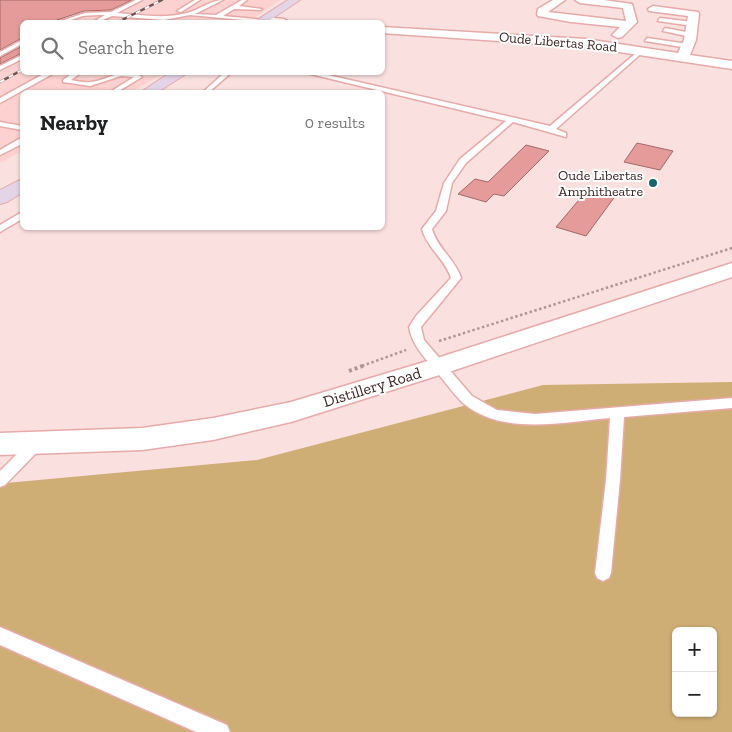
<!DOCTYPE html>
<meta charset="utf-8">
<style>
body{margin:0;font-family:"Zilla Slab",serif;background:#f6f6f6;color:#202124}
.controls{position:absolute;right:15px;bottom:15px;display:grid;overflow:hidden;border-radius:8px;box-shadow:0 1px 4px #0004}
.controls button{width:45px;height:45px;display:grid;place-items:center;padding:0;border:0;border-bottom:1px solid #e0e0e0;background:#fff;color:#202124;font:25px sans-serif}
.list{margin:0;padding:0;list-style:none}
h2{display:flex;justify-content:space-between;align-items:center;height:65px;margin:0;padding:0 20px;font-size:21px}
h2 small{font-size:16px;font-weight:400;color:#757577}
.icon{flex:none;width:28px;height:28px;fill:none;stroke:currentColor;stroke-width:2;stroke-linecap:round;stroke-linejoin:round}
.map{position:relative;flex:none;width:732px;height:732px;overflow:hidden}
.search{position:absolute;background:#fff;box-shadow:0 1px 4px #0004;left:20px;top:20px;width:365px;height:55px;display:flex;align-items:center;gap:12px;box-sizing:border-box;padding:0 18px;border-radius:8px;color:#757577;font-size:19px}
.panel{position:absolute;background:#fff;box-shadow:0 1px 4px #0004;left:20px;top:90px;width:365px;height:140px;border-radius:8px}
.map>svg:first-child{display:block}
</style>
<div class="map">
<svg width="732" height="732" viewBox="0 0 732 732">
<rect width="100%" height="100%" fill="#fae0df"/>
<path fill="#fcd1cf" d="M 0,0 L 280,0 L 248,22 L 22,22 L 22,72 L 165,73 L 130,92 L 22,92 L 22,151 L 0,163 Z"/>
<path fill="#cfae75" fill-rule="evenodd" d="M 732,382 L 732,732 L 0,732 L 0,488 L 6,483 L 257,460 L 543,385 ZM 676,631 L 713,631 L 713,713 L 676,713 Z"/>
<path fill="#e59b9a" stroke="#a16968" d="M 0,0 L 132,0 L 111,10 L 84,11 L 57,20 L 56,22 L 22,22 L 22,38 L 0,50 Z
M 22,46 L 22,53 L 0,64 L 0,58 Z
M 637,143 L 673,151 L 660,170 L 624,162 Z
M 526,145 L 549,151 L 504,196 L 494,194 L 486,202 L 458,194 L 475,179 L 488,182 Z
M 589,188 L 616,195 L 586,236 L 556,227 Z"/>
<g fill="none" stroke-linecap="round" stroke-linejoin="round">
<g stroke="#e7aaa8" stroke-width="3">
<path id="service" d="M 136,0 L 142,0 L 117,13 C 141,15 164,19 187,13 C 199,10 211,0 223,0 L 195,14 L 216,15 L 242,0 L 247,0 L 239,6 L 262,9 L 260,10 L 234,9 L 223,16 L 266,20 L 263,22 L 190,15 L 164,20 L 112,16 L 98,22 L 93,22 L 105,15 C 98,15 91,15 83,16 C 75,18 67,23 58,22 L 85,13 L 111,12 Z
M 195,0 L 200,0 L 181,12 L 177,11 Z
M 660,18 L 693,22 L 696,24 L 693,26 L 658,21 Z
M 665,28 L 691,33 L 694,35 L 691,37 L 663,31 Z
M 647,38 L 688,44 L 691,46 L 688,48 L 645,41 Z
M 22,40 L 22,44 L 0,56 L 0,52 Z
M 642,48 L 644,51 L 556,129 L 566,133 L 566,137 L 513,122 L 466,163 L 452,183 L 446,211 L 432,229 C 437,248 455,259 461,278 L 421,327 L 424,340 L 472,396 L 497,410 L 535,414 L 732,398 L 732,408 L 624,417 L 620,480 L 611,573 L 609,578 L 603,581 L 597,578 L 595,573 L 606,480 L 610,418 C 563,422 504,436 464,404 C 455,396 447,384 439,375 C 426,358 413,348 409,327 L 416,316 L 451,278 C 445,259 427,248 422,229 L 436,211 L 444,183 L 460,159 L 506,121 L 302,72 L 315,72 L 550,126 Z
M 22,55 L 22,59 L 0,70 L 0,66 Z
M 47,72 L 56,72 L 0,103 L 0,98 Z
M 74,72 L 82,72 L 71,80 C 77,81 84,83 91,82 C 109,80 124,65 142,77 L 117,92 L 110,92 L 134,77 L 121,76 L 90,86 L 63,82 L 63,80 Z
M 225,72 L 232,72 L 209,92 L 203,92 Z
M 0,122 L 22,126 L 22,130 L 0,126 Z
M 19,139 L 22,139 L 22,144 L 0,155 L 0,150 Z
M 22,212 L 22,219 L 0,232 L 0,225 Z
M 37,438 L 42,439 L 44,443 L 42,447 L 5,485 L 0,487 L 0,471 L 32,439 Z
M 0,627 L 227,725 L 230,732 L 196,732 L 0,645 Z"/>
</g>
<g stroke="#e7aaa8" stroke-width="3">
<path id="minor" d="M 553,0 L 565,0 L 548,12 L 626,21 L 623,8 L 580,3 L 575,0 L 604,0 L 632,4 L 637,22 L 622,37 L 618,38 L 612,35 L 620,27 L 571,22 L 538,16 L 537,14 L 538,9 Z
M 653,6 L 698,12 L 699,14 L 696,40 L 690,55 L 732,61 L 732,69 L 586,47 L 382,33 L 382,27 L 586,39 L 678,53 L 684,40 L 688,16 L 649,11 L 648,9 Z
M 263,17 L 284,19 L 289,22 L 259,22 L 258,20 Z
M 732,263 L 732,277 L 449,372 L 291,422 L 213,440 L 142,450 L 0,455 L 0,433 L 142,428 L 213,418 L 291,402 L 431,360 Z"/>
</g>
<g stroke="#e7aaa8" stroke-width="2">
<path id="secondary" d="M 288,0 L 300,0 L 267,22 L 254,22 Z
M 171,72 L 189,72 L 158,92 L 141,92 Z
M 22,179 L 22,193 L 7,202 L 0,204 L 0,190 Z"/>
</g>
<path stroke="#b09796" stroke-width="2.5" stroke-dasharray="2.5 2.5" stroke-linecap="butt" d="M 439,341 L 732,248
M 362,366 L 406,350"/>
<path stroke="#b09796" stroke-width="4" stroke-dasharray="3 3" stroke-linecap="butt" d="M 349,371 L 365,365"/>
<use href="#service" fill="#fff" fill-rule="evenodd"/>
<use href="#minor" fill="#fff" fill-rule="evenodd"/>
<use href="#secondary" fill="#e4d4e7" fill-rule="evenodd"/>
<g stroke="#6f5656" stroke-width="2.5">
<path id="rail" d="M 118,22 L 162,0
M 0,82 L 22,70"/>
</g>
<use href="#rail" stroke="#fff" stroke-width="2" stroke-dasharray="5" stroke-linecap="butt"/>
</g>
<circle fill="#156468" stroke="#fff" stroke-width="2" cx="653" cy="183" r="5"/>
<g text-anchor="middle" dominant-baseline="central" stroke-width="4" stroke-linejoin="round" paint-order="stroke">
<g font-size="14" fill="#3d2525" stroke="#fff">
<text transform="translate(558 42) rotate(5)">Oude Libertas Road</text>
</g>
<g font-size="14" fill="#3d2525" stroke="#fff" text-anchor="end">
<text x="643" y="175">Oude Libertas<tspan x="643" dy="16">Amphitheatre</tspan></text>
</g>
<g font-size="16" fill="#3d2525" stroke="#fff">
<text transform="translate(372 387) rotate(-17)">Distillery Road</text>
</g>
</g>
</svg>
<div class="controls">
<button>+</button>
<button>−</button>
</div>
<div class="search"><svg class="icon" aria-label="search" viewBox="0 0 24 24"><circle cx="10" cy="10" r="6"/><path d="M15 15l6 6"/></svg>Search here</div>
<section class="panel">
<h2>Nearby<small>0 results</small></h2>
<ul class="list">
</ul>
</section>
</div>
